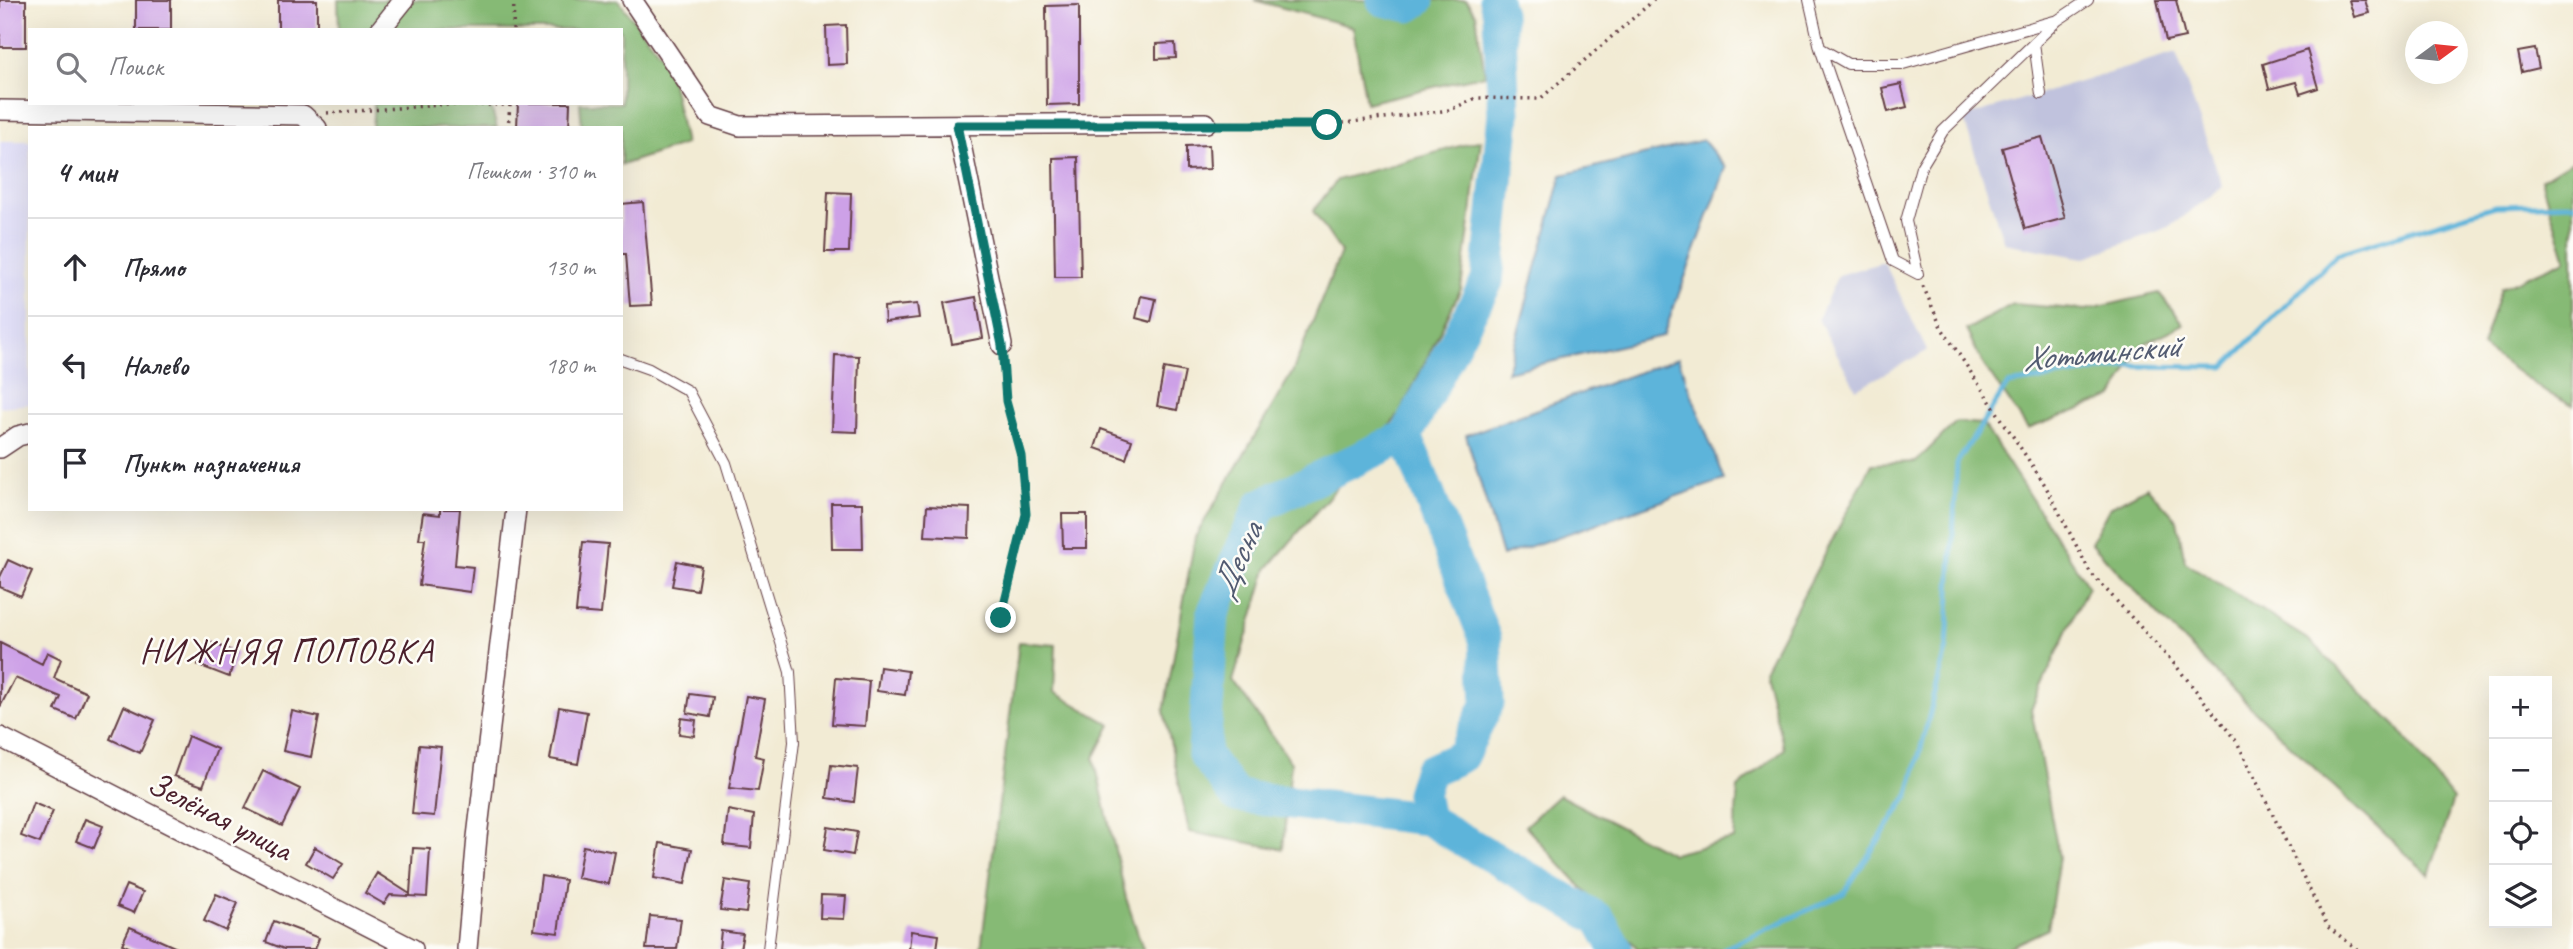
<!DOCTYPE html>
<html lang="ru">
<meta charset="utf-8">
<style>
body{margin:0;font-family:Caveat,sans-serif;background:#f2f2f3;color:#2b2b33}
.controls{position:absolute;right:21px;bottom:21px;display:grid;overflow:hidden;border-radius:0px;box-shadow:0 7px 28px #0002}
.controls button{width:63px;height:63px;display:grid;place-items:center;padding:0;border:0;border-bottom:2px solid #e1e1e2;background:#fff;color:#2b2b33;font:35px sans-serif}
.compass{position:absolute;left:2405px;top:21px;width:63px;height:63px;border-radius:50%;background:#fff;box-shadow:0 7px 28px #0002;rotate:75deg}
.stop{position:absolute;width:21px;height:21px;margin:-16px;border:5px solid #0f766e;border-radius:50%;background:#fff}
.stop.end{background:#0f766e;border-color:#fff;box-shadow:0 2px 7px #0008}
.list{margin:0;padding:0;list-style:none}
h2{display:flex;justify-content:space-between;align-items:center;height:91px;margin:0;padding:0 28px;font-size:30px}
h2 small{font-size:23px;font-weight:400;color:#7c7c81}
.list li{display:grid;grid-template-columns:46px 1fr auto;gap:21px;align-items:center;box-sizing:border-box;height:98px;padding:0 28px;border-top:2px solid #e1e1e2}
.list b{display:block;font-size:26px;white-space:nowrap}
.list em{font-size:23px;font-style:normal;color:#7c7c81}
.icon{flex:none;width:38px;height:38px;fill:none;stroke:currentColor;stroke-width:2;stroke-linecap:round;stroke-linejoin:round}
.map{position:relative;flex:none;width:2573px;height:949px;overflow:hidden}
.search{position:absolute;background:#fff;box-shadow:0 7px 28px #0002;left:28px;top:28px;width:595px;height:77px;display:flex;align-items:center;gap:18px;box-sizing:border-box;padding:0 24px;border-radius:0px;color:#7c7c81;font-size:26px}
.panel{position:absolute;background:#fff;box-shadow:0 7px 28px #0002;left:28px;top:126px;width:595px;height:385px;border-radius:0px}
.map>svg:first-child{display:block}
</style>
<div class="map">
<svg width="2573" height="949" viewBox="0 0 2573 949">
<rect width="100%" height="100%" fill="#fdfcf7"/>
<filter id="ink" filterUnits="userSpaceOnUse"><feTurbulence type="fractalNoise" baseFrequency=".0143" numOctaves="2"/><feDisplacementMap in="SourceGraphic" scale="14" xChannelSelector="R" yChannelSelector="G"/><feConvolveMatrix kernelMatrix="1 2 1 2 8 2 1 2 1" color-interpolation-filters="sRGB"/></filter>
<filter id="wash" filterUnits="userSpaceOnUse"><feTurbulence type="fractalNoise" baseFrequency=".00686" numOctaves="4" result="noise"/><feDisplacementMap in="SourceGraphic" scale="28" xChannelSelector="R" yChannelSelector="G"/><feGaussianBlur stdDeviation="1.57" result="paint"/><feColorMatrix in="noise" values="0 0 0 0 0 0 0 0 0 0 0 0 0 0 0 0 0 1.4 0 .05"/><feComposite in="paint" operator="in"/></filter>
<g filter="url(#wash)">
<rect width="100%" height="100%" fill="#f2ebd4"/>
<path fill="#d9d7f8" d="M 0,141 L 30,141 L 30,404 L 0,407 Z"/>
<path fill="#c0c2dd" d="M 2176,53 L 2223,187 L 2169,227 L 2084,258 L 2004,243 L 1963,117 Z
M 1884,262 L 1927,351 L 1856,389 L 1818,319 L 1838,275 Z"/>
<path fill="#86ba74" stroke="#686c50" stroke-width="2" d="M 338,0 L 618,0 L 668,64 L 685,144 L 621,165 L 621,128 L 582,128 L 580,103 L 621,103 L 621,30 L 339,30 Z
M 1254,0 L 1466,0 L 1476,15 L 1485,75 L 1366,103 L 1353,27 Z
M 374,103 L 490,103 L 497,128 L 372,128 Z
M 1481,140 L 1461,289 L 1399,415 L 1267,569 L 1233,681 L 1291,763 L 1283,849 L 1189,832 L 1164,711 L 1195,537 L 1292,373 L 1341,252 L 1313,211 L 1337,180 Z
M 2573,160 L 2573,406 L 2542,390 L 2482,346 L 2501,288 L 2566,260 L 2541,180 Z
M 2159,293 L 2184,324 L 2142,345 L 2113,397 L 2028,429 L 1983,364 L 1966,330 L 2013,304 L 2086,310 Z
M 1956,422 L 1983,424 L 2088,586 L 2031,709 L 2059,857 L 2048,929 L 2005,949 L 1638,949 L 1525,826 L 1559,795 L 1672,854 L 1734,839 L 1738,788 L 1784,749 L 1764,670 L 1872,464 L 1916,462 Z
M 2147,487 L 2177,520 L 2185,562 L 2310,641 L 2396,726 L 2453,799 L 2429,875 C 2313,767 2197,661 2091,542 L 2110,507 Z
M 1019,642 L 1056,645 L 1054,692 L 1111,725 L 1094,758 L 1126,898 L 1143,949 L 981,949 Z"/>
<path fill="#5db4da" stroke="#546a82" stroke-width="2" d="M 1703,140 L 1726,168 L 1663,336 L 1507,372 L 1562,175 Z
M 1678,358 L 1724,480 L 1502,556 L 1466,435 Z"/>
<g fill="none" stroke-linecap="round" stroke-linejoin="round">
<path stroke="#5db4da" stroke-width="5" d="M 1723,949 L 1843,894 L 1909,794 L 1947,647 L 1957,463 L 2008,384 L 2131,366 L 2224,367 L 2337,254 L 2495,206 L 2573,204"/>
<path stroke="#5db4da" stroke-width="33" d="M 1383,0 L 1409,6 L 1418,0
M 1495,0 L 1499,14 L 1504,114 L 1487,281 L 1406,436 L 1261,505 L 1213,613 L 1204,754 L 1236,796 L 1427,819 L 1599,919 L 1616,949
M 1406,436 L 1485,639 L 1488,703 L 1462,756 L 1429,771 L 1422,794 L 1427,819"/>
</g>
<g id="blocks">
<path fill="#cda1e7" d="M 0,0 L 26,0 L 26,47 L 0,47 Z
M 136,0 L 171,0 L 171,30 L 136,30 Z
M 278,0 L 317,0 L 317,30 L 278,30 Z
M 2157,0 L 2176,0 L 2185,37 L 2166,41 Z
M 2349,0 L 2365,0 L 2369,13 L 2354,17 Z
M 1079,5 L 1079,104 L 1047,105 L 1046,6 Z
M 846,25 L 847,64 L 827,65 L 826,26 Z
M 1175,43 L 1176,58 L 1156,59 L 1156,44 Z
M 2535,49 L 2539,68 L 2522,72 L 2518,52 Z
M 2307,50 L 2318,88 L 2300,94 L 2296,82 L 2269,89 L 2263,64 Z
M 1901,84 L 1907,107 L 1888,112 L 1882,88 Z
M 518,103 L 570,103 L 569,128 L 517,128 Z
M 2042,137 L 2065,218 L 2025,229 L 2002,148 Z
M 1209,145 L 1210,169 L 1186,170 L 1186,146 Z
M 1078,157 L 1081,277 L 1055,277 L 1053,158 Z
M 828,192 L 851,193 L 849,252 L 825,252 Z
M 643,202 L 652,305 L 630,306 L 626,254 L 621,254 L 621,204 Z
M 1141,296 L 1156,299 L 1151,322 L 1136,318 Z
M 976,297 L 983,338 L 952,344 L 944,303 Z
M 917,304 L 919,318 L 885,322 L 884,307 Z
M 835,355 L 859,356 L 857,432 L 832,431 Z
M 1164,368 L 1185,372 L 1177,410 L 1157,406 Z
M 1101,429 L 1132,440 L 1126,459 L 1095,448 Z
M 831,503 L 862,503 L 863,549 L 832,549 Z
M 927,506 L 970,508 L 969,538 L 925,536 Z
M 440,509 L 460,509 L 455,565 L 473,567 L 470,592 L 419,585 L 425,539 L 419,539 L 423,513 L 440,515 Z
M 1062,514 L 1087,514 L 1087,548 L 1063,548 Z
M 583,542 L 608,544 L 601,614 L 576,612 Z
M 8,560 L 32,571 L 21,596 L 0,587 L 0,577 Z
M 677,561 L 701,566 L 697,590 L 672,586 Z
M 207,641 L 237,653 L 229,677 L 198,665 Z
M 0,643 L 42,664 L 47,652 L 61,659 L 54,678 L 87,693 L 76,719 L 55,710 L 61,697 L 15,678 L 0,707 Z
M 880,667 L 908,671 L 905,695 L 877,691 Z
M 836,678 L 869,681 L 865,726 L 832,724 Z
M 690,694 L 713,697 L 710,717 L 687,713 Z
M 746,696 L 765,699 L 755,756 L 764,758 L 758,791 L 729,788 Z
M 124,706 L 155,720 L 140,753 L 110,739 Z
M 559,707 L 587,712 L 578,764 L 550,759 Z
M 292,711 L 319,717 L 311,757 L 283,751 Z
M 681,718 L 696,720 L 694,736 L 679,734 Z
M 188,736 L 217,749 L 203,786 L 174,776 Z
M 419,745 L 441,747 L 434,816 L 412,814 Z
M 831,765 L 858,768 L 854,802 L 827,798 Z
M 263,771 L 300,789 L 282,826 L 245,808 Z
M 33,803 L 53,811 L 40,843 L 21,836 Z
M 728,810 L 754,815 L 751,848 L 724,845 Z
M 85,819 L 103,826 L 94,848 L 76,841 Z
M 828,827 L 857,832 L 853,855 L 824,850 Z
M 660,843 L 692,849 L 685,884 L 654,878 Z
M 583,846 L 615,852 L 609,884 L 577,878 Z
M 315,847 L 343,864 L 333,879 L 306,863 Z
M 413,848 L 430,849 L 427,897 L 390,895 L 384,904 L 365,893 L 377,873 L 410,894 Z
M 541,876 L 565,880 L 558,933 L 534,930 Z
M 725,880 L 750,884 L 746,913 L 720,910 Z
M 126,885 L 143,892 L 134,913 L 117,906 Z
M 216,894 L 238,903 L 226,931 L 204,921 Z
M 821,895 L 846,896 L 844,919 L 820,918 Z
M 650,916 L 681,919 L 677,949 L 646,949 Z
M 274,921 L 319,938 L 315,949 L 284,949 L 266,942 Z
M 130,927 L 179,949 L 133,949 L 122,944 Z
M 721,931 L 743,934 L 740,949 L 719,949 Z
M 911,931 L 939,935 L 937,949 L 909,949 Z"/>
</g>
</g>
<g filter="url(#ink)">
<use href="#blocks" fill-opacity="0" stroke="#633e44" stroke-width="2"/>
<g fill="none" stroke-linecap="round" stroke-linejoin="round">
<g stroke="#633e44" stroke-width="12">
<path id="lane" d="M 1809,0 L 1820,48 L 1848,64 L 1903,64 L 2054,21
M 2034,43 L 2041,94
M 1820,48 L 1893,261 L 1918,274
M 1918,274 L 1906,221 L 1921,167 L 1943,131 L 2058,20 L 2088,0
M 621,359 L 649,369 L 688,391 L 726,463 L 790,672 L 794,742 L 768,949"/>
</g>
<g stroke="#633e44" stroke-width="22">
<path id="street" d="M 632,0 L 710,116 L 740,126 L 1206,123
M 380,30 L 404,0
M 0,110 L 303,115 L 317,128
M 957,125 L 1002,345
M 0,448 L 18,436 L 30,433
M 0,737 L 413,949
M 467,949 L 477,837 L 516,509"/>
</g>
<path stroke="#633e44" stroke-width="3.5" stroke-dasharray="2 5" stroke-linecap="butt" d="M 513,30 L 514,0
M 327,113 L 440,105 L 510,105
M 1224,124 L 1327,125 L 1450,110 L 1476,98 L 1540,99 L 1654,0
M 508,128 L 510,105
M 1923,286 L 1941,327 L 2045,485 L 2090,572 L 2177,667 L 2237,742 L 2328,927 L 2357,949
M 1001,618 L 1026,515 L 1021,456 L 1006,401 L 1003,364"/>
<use href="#lane" stroke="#fff" stroke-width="10"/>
<use href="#street" stroke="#fff" stroke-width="19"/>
</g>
</g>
<g fill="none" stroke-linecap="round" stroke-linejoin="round" filter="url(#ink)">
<path stroke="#0f766e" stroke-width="9" d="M 1001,618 L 1026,514 L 1021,456 L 1006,401 L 1002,345 L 957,125 L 1327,125"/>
</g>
<g text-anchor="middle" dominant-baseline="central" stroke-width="5" stroke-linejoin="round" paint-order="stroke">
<g font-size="33" fill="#4a1f2b" stroke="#fdfcf7">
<text transform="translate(220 816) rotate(27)">Зелёная улица</text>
</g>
<g font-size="35" font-style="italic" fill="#525b71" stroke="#fdfcf7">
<text transform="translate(2101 352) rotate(-5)">Хотьминский</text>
<text transform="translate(1237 560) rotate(-66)">Десна</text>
</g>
<g font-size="35" letter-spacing="2" fill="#4a1f2b" stroke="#fdfcf7">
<text x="287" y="650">НИЖНЯЯ ПОПОВКА</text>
</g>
</g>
</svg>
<div class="controls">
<button>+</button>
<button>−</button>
<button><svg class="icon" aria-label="locate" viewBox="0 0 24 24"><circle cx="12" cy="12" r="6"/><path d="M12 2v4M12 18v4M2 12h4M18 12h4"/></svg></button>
<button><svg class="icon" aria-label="layers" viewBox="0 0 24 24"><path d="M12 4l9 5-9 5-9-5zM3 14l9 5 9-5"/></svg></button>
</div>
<svg class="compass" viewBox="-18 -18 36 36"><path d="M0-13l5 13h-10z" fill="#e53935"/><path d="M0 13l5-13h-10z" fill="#7c7c81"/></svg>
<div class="stop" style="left:1327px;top:125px"></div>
<div class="stop end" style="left:1001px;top:618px"></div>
<div class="search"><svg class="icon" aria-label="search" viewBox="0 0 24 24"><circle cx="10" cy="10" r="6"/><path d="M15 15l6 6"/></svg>Поиск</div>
<section class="panel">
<h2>4 мин<small>Пешком · 310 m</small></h2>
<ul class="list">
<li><svg class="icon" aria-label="ahead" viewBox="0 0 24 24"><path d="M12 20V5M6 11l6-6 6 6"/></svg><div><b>Прямо</b></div><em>130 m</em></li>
<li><svg class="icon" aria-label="left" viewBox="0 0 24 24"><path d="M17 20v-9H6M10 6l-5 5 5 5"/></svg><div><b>Налево</b></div><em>180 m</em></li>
<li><svg class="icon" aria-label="arrive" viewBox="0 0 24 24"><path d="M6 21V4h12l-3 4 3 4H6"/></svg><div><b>Пункт назначения</b></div></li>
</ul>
</section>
</div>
